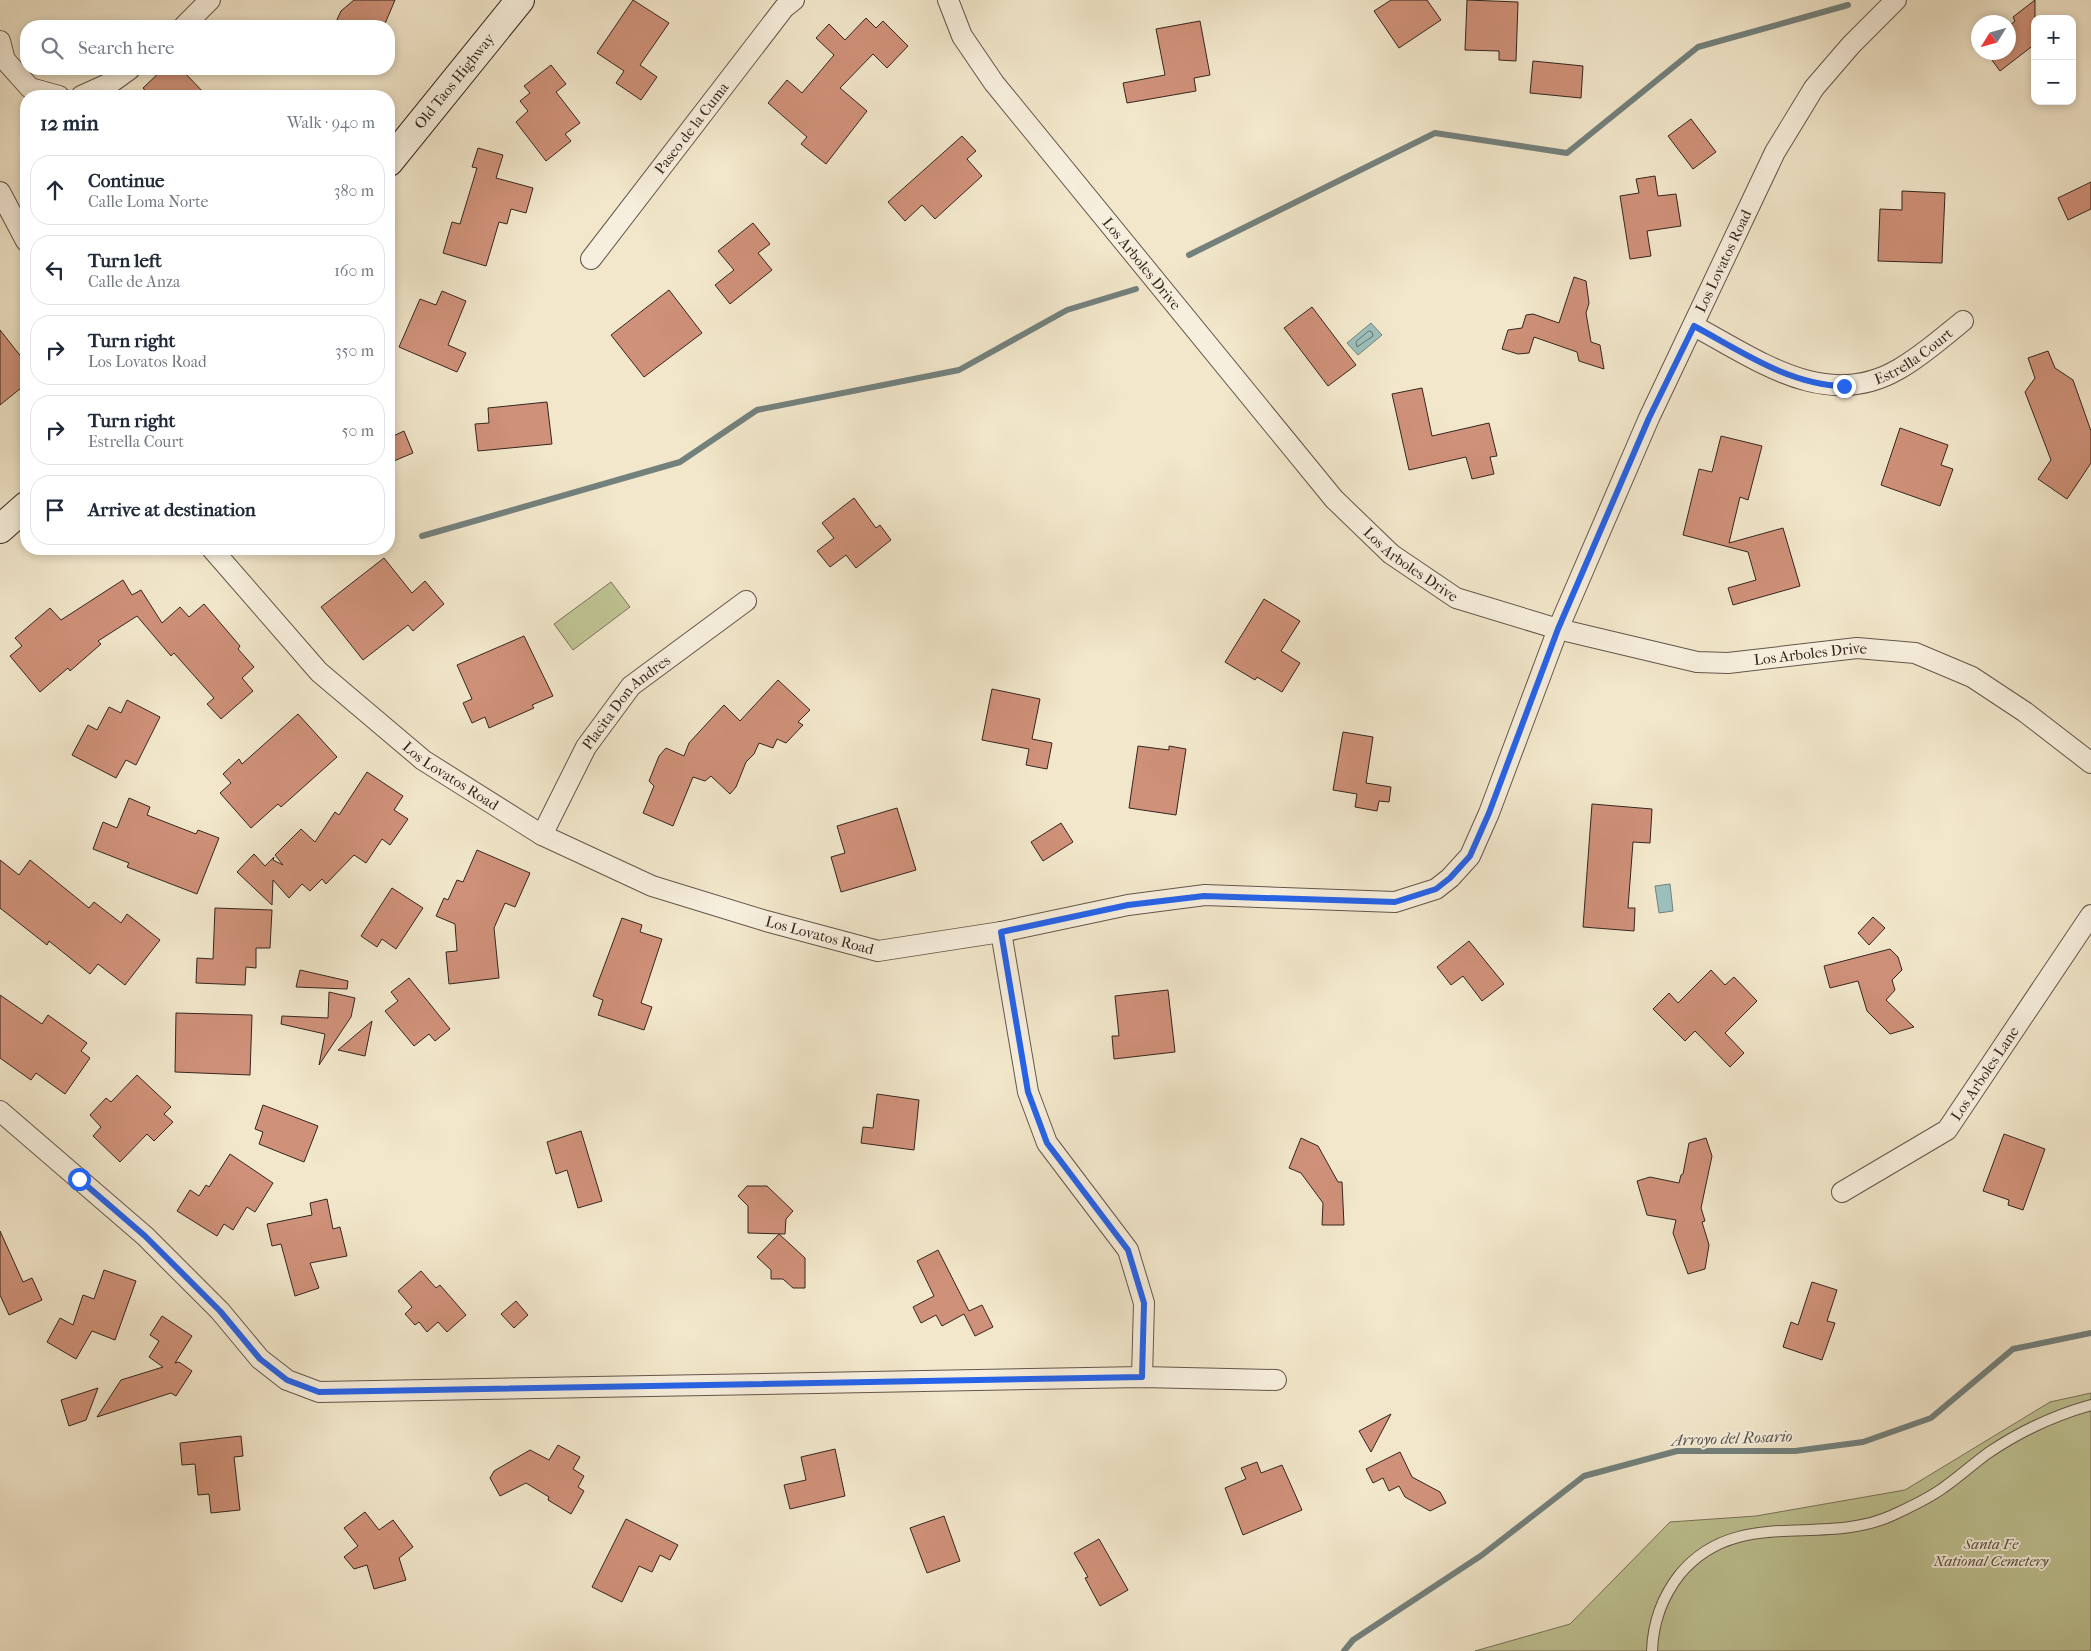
<!DOCTYPE html>
<meta charset="utf-8">
<style>
body{margin:0;font-family:"IM FELL French Canon",serif;background:#f6f6f7;color:#1f2937}
.controls{position:absolute;right:15px;top:15px;display:grid;overflow:hidden;border-radius:10px;box-shadow:0 2px 8px #0003}
.controls button{width:45px;height:45px;display:grid;place-items:center;padding:0;border:0;border-bottom:1px solid #e0e1e3;background:#fff;color:#1f2937;font:25px sans-serif}
.compass{position:absolute;left:1971px;top:15px;width:45px;height:45px;border-radius:50%;background:#fff;box-shadow:0 2px 8px #0003;rotate:233deg}
.stop{position:absolute;width:15px;height:15px;margin:-11px;border:4px solid #2563eb;border-radius:50%;background:#fff}
.stop.end{background:#2563eb;border-color:#fff;box-shadow:0 1px 5px #0008}
.list{margin:0;padding:0;list-style:none}
h2{display:flex;justify-content:space-between;align-items:center;height:65px;margin:0;padding:0 20px;font-size:21px}
h2 small{font-size:16px;font-weight:400;color:#747a83}
.list li{display:grid;grid-template-columns:32px 1fr auto;gap:15px;align-items:center;box-sizing:border-box;height:70px;margin:0 10px 10px;padding:0 10px;border:1px solid #e0e1e3;border-radius:20px}
.list b{display:block;font-size:19px;white-space:nowrap}
.list p{margin:0;font-size:16px;white-space:nowrap;color:#747a83}
.list em{font-size:16px;font-style:normal;color:#747a83}
.icon{flex:none;width:28px;height:28px;fill:none;stroke:currentColor;stroke-width:2;stroke-linecap:round;stroke-linejoin:round}
.map{position:relative;flex:none;width:2091px;height:1651px;overflow:hidden}
.search{position:absolute;background:#fff;box-shadow:0 2px 8px #0003;left:20px;top:20px;width:375px;height:55px;display:flex;align-items:center;gap:12px;box-sizing:border-box;padding:0 18px;border-radius:20px;color:#747a83;font-size:19px}
.panel{position:absolute;background:#fff;box-shadow:0 2px 8px #0003;left:20px;top:90px;width:375px;height:465px;border-radius:20px}
.map>svg:first-child{display:block}
</style>
<div class="map">
<svg width="2091" height="1651" viewBox="0 0 2091 1651">
<rect width="100%" height="100%" fill="#f2e7cb"/>
<filter id="stains"><feTurbulence type="fractalNoise" baseFrequency=".004" numOctaves="4"/><feColorMatrix values="0 0 0 0 .2 0 0 0 0 .09 0 0 0 0 .02 0 0 0 .5 -.17"/></filter>
<radialGradient id="worn" r=".72"><stop offset=".6" stop-color="#630" stop-opacity="0"/><stop offset="1" stop-color="#630" stop-opacity=".3"/></radialGradient>
<path fill="#bfc494" stroke="#7a745a" d="M 611,582 L 630,607 L 573,650 L 554,624 Z
M 2091,1393 L 2091,1651 L 1475,1651 L 1570,1624 L 1670,1522 L 1756,1516 L 1905,1490 L 2050,1402 Z"/>
<path fill="#9cbfbb" stroke="#73817d" d="M 1371,323 L 1382,335 L 1358,355 L 1347,343 Z
M 1670,884 L 1673,911 L 1659,913 L 1655,886 Z"/>
<g fill="none" stroke-linecap="round" stroke-linejoin="round">
<path stroke="#68726d" stroke-width="1" d="M 1369,331 L 1372,332 L 1373,336 L 1357,347 L 1356,342 Z"/>
<path stroke="#73817d" stroke-width="6" d="M 1189,255 L 1435,133 L 1567,153 L 1698,47 L 1848,5
M 422,536 L 680,462 L 757,410 L 959,370 L 1067,310 L 1136,289
M 1344,1651 L 1353,1640 L 1482,1555 L 1584,1476 L 1677,1451 L 1795,1451 L 1863,1442 L 1931,1418 L 2013,1349 L 2091,1333"/>
</g>
<path fill="#cf9179" stroke="#35251f" d="M 354,0 L 395,0 L 384,26 L 334,26 L 341,11 Z
M 633,0 L 669,23 L 640,65 L 657,77 L 641,100 L 616,83 L 624,71 L 597,53 Z
M 1391,0 L 1427,0 L 1441,20 L 1399,48 L 1374,11 Z
M 1467,0 L 1518,2 L 1516,61 L 1499,60 L 1499,51 L 1465,50 Z
M 2035,0 L 2035,44 L 2000,71 L 1986,52 L 2008,52 L 2008,27 L 2015,21 L 2013,17 Z
M 866,18 L 876,28 L 883,21 L 908,46 L 887,68 L 873,54 L 840,88 L 867,111 L 826,164 L 801,144 L 807,137 L 768,103 L 787,80 L 802,93 L 834,55 L 816,38 L 829,24 L 845,40 Z
M 1200,21 L 1210,75 L 1194,78 L 1196,91 L 1127,103 L 1123,83 L 1165,75 L 1156,29 Z
M 1533,61 L 1583,66 L 1581,98 L 1530,93 Z
M 551,65 L 566,84 L 556,92 L 580,123 L 565,134 L 571,141 L 546,161 L 516,122 L 528,111 L 520,101 L 530,93 L 524,86 Z
M 163,69 L 181,69 L 207,96 L 150,96 L 143,88 Z
M 1691,119 L 1716,152 L 1693,169 L 1668,136 Z
M 962,136 L 976,151 L 967,159 L 982,176 L 935,219 L 922,205 L 905,221 L 888,202 Z
M 478,148 L 503,155 L 496,178 L 533,188 L 526,213 L 511,209 L 507,224 L 499,222 L 486,266 L 443,253 L 452,222 L 460,224 L 477,168 L 472,167 Z
M 1655,176 L 1658,196 L 1676,194 L 1681,226 L 1647,231 L 1651,256 L 1630,259 L 1620,196 L 1639,193 L 1636,179 Z
M 2091,182 L 2091,209 L 2068,220 L 2058,198 Z
M 1902,191 L 1945,193 L 1942,263 L 1878,261 L 1880,209 L 1902,210 Z
M 753,223 L 770,244 L 758,253 L 772,270 L 730,304 L 715,285 L 734,270 L 718,251 Z
M 1574,277 L 1586,281 L 1589,303 L 1586,313 L 1591,342 L 1600,345 L 1604,369 L 1579,361 L 1577,352 L 1534,337 L 1529,353 L 1518,354 L 1502,349 L 1508,330 L 1522,328 L 1526,315 L 1533,314 L 1559,323 Z
M 669,290 L 702,333 L 644,377 L 611,335 Z
M 442,291 L 466,301 L 448,345 L 466,353 L 457,372 L 399,347 L 420,299 L 436,305 Z
M 1312,307 L 1356,365 L 1328,386 L 1284,328 Z
M 0,330 L 26,363 L 26,384 L 0,405 Z
M 2048,351 L 2055,368 L 2073,380 L 2091,431 L 2091,463 L 2067,499 L 2038,479 L 2051,460 L 2025,392 L 2035,378 L 2028,358 Z
M 1422,388 L 1432,436 L 1489,423 L 1497,456 L 1490,457 L 1494,474 L 1472,479 L 1466,457 L 1409,470 L 1392,394 Z
M 547,402 L 552,444 L 478,451 L 475,424 L 489,423 L 488,408 Z
M 1900,428 L 1948,445 L 1941,465 L 1953,469 L 1940,506 L 1881,485 Z
M 404,431 L 413,453 L 389,463 L 389,438 Z
M 1721,436 L 1762,446 L 1748,500 L 1740,497 L 1729,543 L 1783,528 L 1800,586 L 1733,605 L 1728,588 L 1756,580 L 1748,552 L 1683,535 L 1699,469 L 1712,472 Z
M 854,498 L 876,528 L 880,525 L 891,540 L 856,568 L 846,555 L 830,567 L 817,551 L 834,538 L 822,523 Z
M 384,558 L 412,593 L 425,581 L 444,604 L 413,631 L 408,625 L 363,660 L 321,607 Z
M 123,580 L 132,595 L 141,590 L 162,623 L 180,607 L 189,617 L 204,604 L 240,646 L 238,649 L 254,667 L 242,678 L 253,691 L 221,719 L 207,704 L 214,698 L 174,653 L 171,656 L 137,616 L 98,641 L 101,644 L 70,671 L 68,668 L 40,692 L 10,656 L 22,646 L 15,638 L 50,608 L 61,620 Z
M 1264,599 L 1300,621 L 1281,651 L 1300,663 L 1282,692 L 1257,677 L 1255,680 L 1225,662 Z
M 524,636 L 553,696 L 532,705 L 534,708 L 489,728 L 485,717 L 472,723 L 463,703 L 472,699 L 457,665 Z
M 778,680 L 810,710 L 798,722 L 803,725 L 786,743 L 777,739 L 773,748 L 759,743 L 754,754 L 746,762 L 736,787 L 730,794 L 711,776 L 705,781 L 693,777 L 673,826 L 643,813 L 654,786 L 649,781 L 659,756 L 666,748 L 684,756 L 689,743 L 724,705 L 740,721 Z
M 992,689 L 1040,699 L 1032,739 L 1052,743 L 1047,769 L 1026,765 L 1029,749 L 982,740 Z
M 127,700 L 160,717 L 136,765 L 126,760 L 116,778 L 72,755 L 88,725 L 97,730 L 109,707 L 121,713 Z
M 298,714 L 337,757 L 281,807 L 278,804 L 251,828 L 220,793 L 231,783 L 223,774 L 239,759 L 242,764 Z
M 1343,732 L 1373,737 L 1366,783 L 1391,787 L 1389,802 L 1379,801 L 1377,811 L 1355,807 L 1357,794 L 1333,790 Z
M 1138,746 L 1169,750 L 1169,746 L 1186,749 L 1176,815 L 1129,808 Z
M 367,772 L 403,796 L 394,810 L 408,819 L 390,845 L 382,839 L 366,863 L 354,855 L 326,884 L 322,879 L 310,891 L 302,884 L 289,898 L 273,880 L 272,905 L 237,872 L 254,854 L 265,866 L 274,857 L 273,860 L 283,865 L 275,855 L 301,829 L 315,842 L 335,812 L 339,815 Z
M 129,798 L 150,807 L 147,815 L 196,834 L 198,830 L 219,838 L 197,894 L 127,867 L 129,863 L 93,849 L 103,822 L 117,828 Z
M 1592,804 L 1652,809 L 1650,843 L 1633,842 L 1628,908 L 1635,908 L 1634,931 L 1583,927 Z
M 897,808 L 916,870 L 841,892 L 831,857 L 845,853 L 837,826 Z
M 1061,823 L 1073,842 L 1043,861 L 1031,842 Z
M 477,850 L 530,873 L 515,907 L 505,903 L 494,928 L 499,978 L 449,984 L 446,952 L 457,951 L 455,924 L 436,916 L 444,898 L 448,900 L 457,880 L 463,882 Z
M 0,860 L 19,875 L 30,860 L 89,908 L 94,902 L 121,923 L 127,914 L 160,940 L 125,985 L 98,964 L 90,974 L 49,941 L 47,945 L 0,908 Z
M 392,888 L 423,908 L 396,949 L 382,939 L 377,947 L 361,936 Z
M 215,908 L 272,910 L 270,948 L 256,948 L 256,968 L 246,967 L 245,985 L 196,983 L 197,958 L 213,959 Z
M 1873,917 L 1885,928 L 1869,945 L 1858,933 Z
M 622,918 L 642,925 L 640,932 L 662,939 L 641,1003 L 652,1007 L 644,1030 L 598,1015 L 603,1000 L 593,996 Z
M 1469,941 L 1504,984 L 1482,1001 L 1463,976 L 1451,985 L 1437,967 Z
M 1890,949 L 1898,957 L 1902,970 L 1892,980 L 1895,990 L 1886,1000 L 1914,1027 L 1890,1034 L 1867,1011 L 1858,981 L 1830,988 L 1824,966 Z
M 300,970 L 348,981 L 347,989 L 296,987 Z
M 1711,970 L 1725,985 L 1734,977 L 1757,1001 L 1725,1033 L 1744,1053 L 1730,1067 L 1695,1031 L 1685,1041 L 1653,1009 L 1669,993 L 1678,1003 Z
M 409,978 L 450,1029 L 435,1041 L 429,1034 L 414,1046 L 385,1011 L 398,1001 L 391,992 Z
M 1168,990 L 1175,1052 L 1114,1059 L 1112,1036 L 1119,1036 L 1115,996 Z
M 329,992 L 355,998 L 351,1017 L 319,1065 L 325,1034 L 281,1024 L 282,1016 L 328,1018 Z
M 0,995 L 42,1024 L 48,1015 L 87,1043 L 81,1051 L 90,1058 L 65,1094 L 36,1073 L 31,1080 L 0,1058 Z
M 176,1013 L 252,1015 L 250,1075 L 175,1072 Z
M 372,1021 L 365,1056 L 338,1050 Z
M 137,1075 L 171,1107 L 164,1114 L 173,1122 L 154,1141 L 147,1134 L 120,1162 L 93,1136 L 101,1127 L 90,1115 L 106,1098 L 111,1102 Z
M 877,1094 L 919,1100 L 914,1150 L 861,1143 L 863,1127 L 873,1128 Z
M 263,1105 L 318,1126 L 304,1162 L 259,1144 L 263,1132 L 255,1129 Z
M 581,1131 L 602,1201 L 578,1208 L 567,1170 L 556,1174 L 547,1142 Z
M 2004,1134 L 2045,1149 L 2023,1210 L 2008,1205 L 2009,1200 L 1983,1191 Z
M 1301,1138 L 1318,1146 L 1338,1182 L 1342,1182 L 1344,1225 L 1322,1225 L 1323,1203 L 1301,1173 L 1289,1168 Z
M 1706,1138 L 1712,1156 L 1701,1208 L 1705,1221 L 1702,1222 L 1709,1245 L 1705,1269 L 1688,1274 L 1673,1233 L 1676,1220 L 1647,1215 L 1637,1181 L 1650,1177 L 1679,1183 L 1681,1175 L 1683,1174 L 1689,1143 Z
M 230,1154 L 273,1183 L 255,1212 L 247,1207 L 233,1230 L 224,1224 L 217,1236 L 177,1211 L 190,1190 L 199,1196 L 206,1185 L 209,1187 Z
M 747,1186 L 767,1186 L 793,1211 L 786,1219 L 785,1234 L 748,1233 L 748,1206 L 738,1196 Z
M 327,1199 L 333,1229 L 340,1227 L 347,1256 L 310,1263 L 319,1288 L 295,1296 L 281,1244 L 272,1246 L 267,1224 L 312,1215 L 310,1203 Z
M 0,1231 L 23,1282 L 32,1278 L 42,1300 L 9,1315 L 0,1295 Z
M 779,1234 L 805,1258 L 805,1288 L 793,1288 L 783,1279 L 771,1279 L 771,1270 L 757,1257 Z
M 938,1250 L 969,1311 L 982,1305 L 993,1327 L 975,1336 L 964,1314 L 942,1326 L 936,1315 L 921,1323 L 913,1307 L 934,1296 L 917,1261 Z
M 104,1270 L 136,1281 L 115,1340 L 92,1331 L 76,1359 L 47,1342 L 60,1318 L 73,1325 L 83,1295 L 94,1299 Z
M 421,1271 L 436,1288 L 440,1285 L 466,1315 L 447,1332 L 438,1322 L 427,1332 L 419,1322 L 415,1325 L 405,1314 L 412,1307 L 398,1291 Z
M 1812,1282 L 1837,1290 L 1827,1321 L 1835,1323 L 1822,1360 L 1783,1347 L 1791,1322 L 1798,1325 Z
M 516,1301 L 528,1315 L 514,1328 L 501,1314 Z
M 162,1316 L 192,1336 L 175,1363 L 179,1362 L 192,1371 L 176,1396 L 171,1393 L 97,1417 L 121,1380 L 163,1367 L 149,1357 L 159,1341 L 150,1335 Z
M 98,1388 L 86,1420 L 69,1426 L 61,1400 Z
M 1391,1414 L 1371,1452 L 1359,1431 Z
M 241,1436 L 243,1456 L 234,1457 L 240,1510 L 211,1513 L 209,1494 L 198,1495 L 195,1464 L 182,1465 L 180,1443 Z
M 558,1445 L 580,1457 L 573,1469 L 584,1476 L 578,1487 L 584,1491 L 571,1514 L 548,1500 L 549,1497 L 526,1483 L 500,1496 L 490,1478 L 494,1471 L 530,1450 L 549,1460 Z
M 835,1449 L 845,1496 L 790,1509 L 784,1485 L 806,1480 L 801,1457 Z
M 1400,1452 L 1412,1477 L 1440,1492 L 1446,1503 L 1430,1511 L 1405,1497 L 1399,1486 L 1389,1491 L 1383,1478 L 1373,1483 L 1366,1469 Z
M 1257,1462 L 1261,1473 L 1282,1465 L 1302,1510 L 1243,1535 L 1225,1488 L 1246,1479 L 1241,1468 Z
M 365,1512 L 379,1530 L 393,1520 L 413,1547 L 399,1558 L 406,1580 L 374,1589 L 367,1565 L 354,1569 L 344,1557 L 358,1546 L 344,1528 Z
M 944,1516 L 960,1561 L 927,1573 L 910,1528 Z
M 626,1519 L 678,1545 L 670,1560 L 660,1555 L 652,1572 L 639,1566 L 622,1602 L 592,1587 Z
M 1099,1539 L 1128,1590 L 1100,1606 L 1085,1578 L 1088,1577 L 1074,1553 Z"/>
<g fill="none" stroke-linecap="round" stroke-linejoin="round">
<g stroke="#64564a" stroke-width="12">
<path id="lane" d="M 1652,1651 C 1653,1622 1662,1597 1680,1574 C 1738,1505 1822,1548 1893,1515 C 1910,1507 1928,1499 1943,1488 C 1959,1477 1973,1464 1988,1453 C 2019,1432 2055,1415 2091,1405"/>
</g>
<g stroke="#64564a" stroke-width="22">
<g id="street">
<path id="s1" d="M 948,0 L 962,36 L 994,83 L 1334,499 L 1391,554 L 1456,598 L 1558,629 L 1697,662 L 1728,663 L 1857,648 L 1915,653 L 1972,677 L 2025,712 L 2091,763"/>
<path d="M 184,26 L 210,0"/>
<path d="M 0,41 L 5,60 L 30,88 L 59,96"/>
<path d="M 81,96 L 112,82 L 130,69"/>
<path d="M 0,192 L 26,241"/>
<path id="s2" d="M 591,259 L 784,8 L 794,0"/>
<path id="s3" d="M 1694,326 C 1758,360 1826,412 1899,369 C 1922,356 1942,338 1963,321"/>
<path id="s4" d="M 212,549 L 319,672 L 423,760 L 542,835 L 652,886 L 766,921 L 878,951 L 1001,932 L 1128,905 L 1205,895 L 1395,902 L 1436,889 L 1450,878 L 1470,856 L 1489,813 L 1558,629 L 1649,418 L 1775,152 L 1814,88 L 1851,45 L 1896,0"/>
<path id="s5" d="M 542,835 L 586,747 L 631,686 L 746,601"/>
<path d="M 1001,932 L 1028,1092 L 1047,1143 L 1128,1250 L 1144,1303 L 1142,1377"/>
<path d="M 0,1111 L 145,1236 L 220,1311 L 260,1359 L 287,1380 L 319,1392 L 1142,1377 L 1276,1380"/>
<path id="s6" d="M 1842,1192 L 1947,1130 L 2091,915"/>
</g>
</g>
<g stroke="#35251f" stroke-width="30">
<g id="secondary">
<path id="s7" d="M 389,162 L 520,0"/>
<path d="M 0,529 L 26,506"/>
</g>
</g>
<use href="#lane" stroke="#f7efdd" stroke-width="10"/>
<use href="#street" stroke="#f7efdd" stroke-width="20"/>
<use href="#secondary" stroke="#f7efdd" stroke-width="28"/>
</g>
<g fill="none" stroke-linecap="round" stroke-linejoin="round">
<path stroke="#2563eb" stroke-width="6" d="M 79,1179 L 145,1236 L 220,1311 L 260,1359 L 287,1380 L 319,1392 L 1142,1377 L 1144,1303 L 1128,1250 L 1047,1143 L 1028,1092 L 1001,932 L 1128,905 L 1204,896 L 1395,902 L 1436,889 L 1450,878 L 1470,856 L 1489,813 L 1558,629 L 1649,418 L 1694,326 C 1741,351 1789,385 1844,386"/>
</g>
<g text-anchor="middle" dominant-baseline="central" stroke-width="4" stroke-linejoin="round" paint-order="stroke">
<g font-size="15" fill="#35251f" stroke="#f7efdd">
<text stroke="none"><textPath href="#s7" startOffset="104">Old Taos Highway</textPath></text>
<text stroke="none"><textPath href="#s2" startOffset="165">Paseo de la Cuma</textPath></text>
<text stroke="none"><textPath href="#s4" startOffset="2056">Los Lovatos Road</textPath></text>
<text stroke="none"><textPath href="#s1" startOffset="329">Los Arboles Drive</textPath></text>
<text stroke="none"><textPath href="#s3" startOffset="240">Estrella Court</textPath></text>
<text stroke="none"><textPath href="#s1" startOffset="734">Los Arboles Drive</textPath></text>
<text stroke="none"><textPath href="#s1" startOffset="1154">Los Arboles Drive</textPath></text>
<text stroke="none"><textPath href="#s5" startOffset="159">Placita Don Andres</textPath></text>
<text stroke="none"><textPath href="#s4" startOffset="331">Los Lovatos Road</textPath></text>
<text stroke="none"><textPath href="#s4" startOffset="736">Los Lovatos Road</textPath></text>
<text stroke="none"><textPath href="#s6" startOffset="190">Los Arboles Lane</textPath></text>
</g>
<g font-size="15" font-style="italic" fill="#584d3c" stroke="#f7efdd">
<text x="1991" y="1544">Santa Fe<tspan x="1991" dy="17">National Cemetery</tspan></text>
</g>
<g font-size="16" font-style="italic" fill="#54534e" stroke="#f7efdd">
<text transform="translate(1732 1438) rotate(-2)">Arroyo del Rosario</text>
</g>
</g>
<rect width="100%" height="100%" filter="url(#stains)"/>
<rect width="100%" height="100%" fill="url(#worn)"/>
</svg>
<div class="controls">
<button>+</button>
<button>−</button>
</div>
<svg class="compass" viewBox="-18 -18 36 36"><path d="M0-13l5 13h-10z" fill="#e53935"/><path d="M0 13l5-13h-10z" fill="#747a83"/></svg>
<div class="stop" style="left:79px;top:1179px"></div>
<div class="stop end" style="left:1844px;top:386px"></div>
<div class="search"><svg class="icon" aria-label="search" viewBox="0 0 24 24"><circle cx="10" cy="10" r="6"/><path d="M15 15l6 6"/></svg>Search here</div>
<section class="panel">
<h2>12 min<small>Walk · 940 m</small></h2>
<ul class="list">
<li><svg class="icon" aria-label="ahead" viewBox="0 0 24 24"><path d="M12 20V5M6 11l6-6 6 6"/></svg><div><b>Continue</b><p>Calle Loma Norte</p></div><em>380 m</em></li>
<li><svg class="icon" aria-label="left" viewBox="0 0 24 24"><path d="M17 20v-9H6M10 6l-5 5 5 5"/></svg><div><b>Turn left</b><p>Calle de Anza</p></div><em>160 m</em></li>
<li><svg class="icon" aria-label="right" viewBox="0 0 24 24"><path d="M7 20v-9h11M14 6l5 5-5 5"/></svg><div><b>Turn right</b><p>Los Lovatos Road</p></div><em>350 m</em></li>
<li><svg class="icon" aria-label="right" viewBox="0 0 24 24"><path d="M7 20v-9h11M14 6l5 5-5 5"/></svg><div><b>Turn right</b><p>Estrella Court</p></div><em>50 m</em></li>
<li><svg class="icon" aria-label="arrive" viewBox="0 0 24 24"><path d="M6 21V4h12l-3 4 3 4H6"/></svg><div><b>Arrive at destination</b></div></li>
</ul>
</section>
</div>
